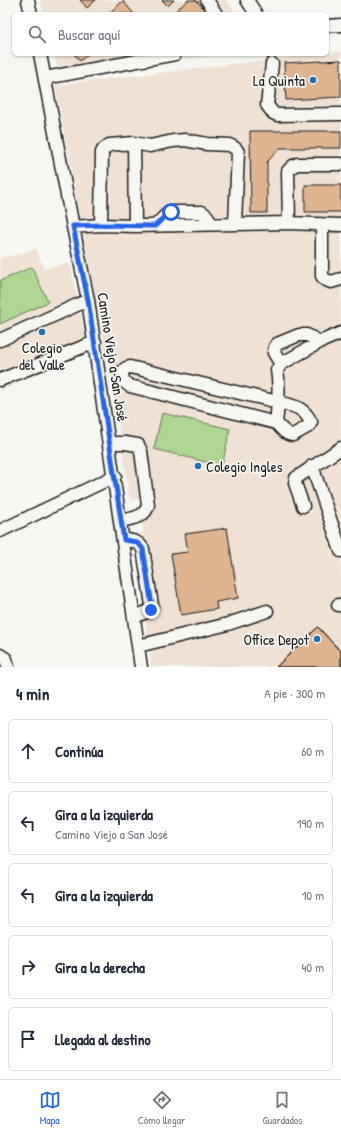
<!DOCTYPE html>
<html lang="es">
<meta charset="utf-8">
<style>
body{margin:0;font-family:"Patrick Hand",sans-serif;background:#f6f6f7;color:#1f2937}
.stop{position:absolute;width:12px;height:12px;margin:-9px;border:3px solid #2563eb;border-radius:50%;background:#fff}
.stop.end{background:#2563eb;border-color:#fff;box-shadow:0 1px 4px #0008}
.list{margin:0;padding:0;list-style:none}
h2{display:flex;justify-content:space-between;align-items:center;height:52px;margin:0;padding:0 16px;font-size:17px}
h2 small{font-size:13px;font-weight:400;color:#747a83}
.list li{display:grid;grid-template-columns:26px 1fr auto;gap:12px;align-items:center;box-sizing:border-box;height:64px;margin:0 8px 8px;padding:0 8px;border:1px solid #e0e1e3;border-radius:6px}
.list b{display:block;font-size:15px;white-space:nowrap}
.list p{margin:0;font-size:13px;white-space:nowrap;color:#747a83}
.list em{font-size:13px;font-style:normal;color:#747a83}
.icon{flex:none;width:22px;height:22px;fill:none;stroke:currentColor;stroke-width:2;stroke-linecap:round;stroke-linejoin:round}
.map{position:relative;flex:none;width:341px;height:667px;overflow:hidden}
.search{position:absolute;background:#fff;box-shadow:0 1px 3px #0004;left:12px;right:12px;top:12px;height:44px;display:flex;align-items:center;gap:10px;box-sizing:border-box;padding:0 14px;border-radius:6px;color:#747a83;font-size:15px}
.sheet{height:412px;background:#fff}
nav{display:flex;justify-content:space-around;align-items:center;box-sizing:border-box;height:56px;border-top:1px solid #e0e1e3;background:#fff;font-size:11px;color:#747a83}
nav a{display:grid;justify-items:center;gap:2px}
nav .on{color:#2563eb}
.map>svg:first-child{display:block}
</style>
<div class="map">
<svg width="341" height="667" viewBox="0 0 341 667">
<rect width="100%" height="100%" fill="#f6f6f2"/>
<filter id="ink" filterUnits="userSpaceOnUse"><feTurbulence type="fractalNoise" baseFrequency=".025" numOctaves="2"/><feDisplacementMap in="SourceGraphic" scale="8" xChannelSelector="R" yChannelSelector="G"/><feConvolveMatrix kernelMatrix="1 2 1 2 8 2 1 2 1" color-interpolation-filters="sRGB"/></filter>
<g filter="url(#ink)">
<path fill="#efe2d5" d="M 40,0 L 226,0 L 236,14 L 44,14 Z
M 341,51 L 341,667 L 151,667 L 135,534 L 143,533 L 140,499 L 130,500 L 114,397 L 55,85 L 318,54 L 327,54 L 327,53 Z
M 54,54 L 215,54 L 61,80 Z
M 36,249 L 44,269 L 70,263 L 77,297 L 71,303 L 73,310 L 81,313 L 88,351 L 0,391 L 0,259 Z"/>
<path fill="#afd692" stroke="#667957" d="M 32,267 L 48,302 L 0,324 L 0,281 Z
M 162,413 L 230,429 L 222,466 L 154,449 Z"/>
<path fill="#dfb490" stroke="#1c1c1c" d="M 80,0 L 96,0 L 87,8 Z
M 162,0 L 174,0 L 168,6 Z
M 188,0 L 196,0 L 208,14 L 173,14 L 173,13 Z
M 123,1 L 134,14 L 108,14 Z
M 74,54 L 88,54 L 80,61 Z
M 341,60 L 341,97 L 286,100 L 284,63 Z
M 250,131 L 341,131 L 341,148 L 280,148 L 267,162 L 267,213 L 251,213 Z
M 305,185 L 341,185 L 341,212 L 305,212 Z
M 227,528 L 238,598 L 216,602 L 217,609 L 181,615 L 171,554 L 188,552 L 185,534 Z
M 318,627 L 341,652 L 341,667 L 276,667 Z
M 318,627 L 340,651 L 341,650 L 341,667 L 276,667 Z"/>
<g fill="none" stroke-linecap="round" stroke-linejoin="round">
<g stroke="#1c1c1c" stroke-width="15">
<path id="minor" d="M 28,0 L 31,14
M 207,0 L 216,14
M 247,0 L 256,14
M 327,26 L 341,25
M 40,54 L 73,227 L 88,300 L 141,667
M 272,64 L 267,105 L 273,113 L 277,115 L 341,114
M 45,78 L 175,54
M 134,143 L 135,226
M 289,223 L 288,171 L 293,166 L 297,164 L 341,164
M 101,225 L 102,152 L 104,149 L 109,145 L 134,143 L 150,146 L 173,141 L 185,140 L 207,144 L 230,145 L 236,149 L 238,152 L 235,224
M 322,225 L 322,276 L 324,279 L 331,282 L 341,279
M 155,226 L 166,215 L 171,212 L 202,212 L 207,216 L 211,224
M 73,227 L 101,225 L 135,226 L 289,223 L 341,225
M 0,340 L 88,300
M 281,364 L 274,353 L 275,347 L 277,344 L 299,335 L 307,335 L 320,342
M 0,380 L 95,342
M 276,423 C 282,429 286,435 293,435 L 309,426 L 311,422 C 303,406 293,406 278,402 L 130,367 L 126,368 L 122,372 L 123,381 L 130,386 L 276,423 C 278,405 280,387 277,370 L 281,364 L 320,342 L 341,333
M 110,443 L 125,443 L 138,445 L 141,451 L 148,505 C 145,518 132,518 121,521
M 312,466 L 341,551
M 303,506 L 295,483 L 296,478 L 341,448
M 0,531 L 115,476
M 124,539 C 132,541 138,541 143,549 L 152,605 L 149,611 L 134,617
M 338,605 L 341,605
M 138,646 L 228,624 L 267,611
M 0,655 L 6,659 L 8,667"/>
</g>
<use href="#minor" stroke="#f6f6f2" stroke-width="12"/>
</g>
</g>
<g fill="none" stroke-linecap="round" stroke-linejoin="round" filter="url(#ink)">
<path stroke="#2563eb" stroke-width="5" d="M 151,610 L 152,606 L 143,549 C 138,541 132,541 124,540 L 88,300 L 73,226 L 101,225 L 155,226 L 166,215 L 171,212"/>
</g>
<g fill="#1f6fb2" stroke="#f6f6f2" stroke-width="1.5">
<circle cx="313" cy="80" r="4"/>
<circle cx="42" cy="332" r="4"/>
<circle cx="198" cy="466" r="4"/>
<circle cx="317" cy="639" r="4"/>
</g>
<g text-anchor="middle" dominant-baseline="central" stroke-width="3.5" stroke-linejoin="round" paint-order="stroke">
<g font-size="15" fill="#1c1c1c" stroke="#f6f6f2" text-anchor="end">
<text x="305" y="80">La Quinta</text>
<text x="42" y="347" text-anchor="middle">Colegio<tspan x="42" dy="17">del Valle</tspan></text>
<text x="206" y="466" text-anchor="start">Colegio Ingles</text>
<text x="309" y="639">Office Depot</text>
</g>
<g font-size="15" fill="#1c1c1c" stroke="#f6f6f2">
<text transform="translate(113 357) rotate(81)">Camino Viejo a San José</text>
</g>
</g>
</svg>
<div class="stop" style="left:171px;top:212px"></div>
<div class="stop end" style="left:151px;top:610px"></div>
<div class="search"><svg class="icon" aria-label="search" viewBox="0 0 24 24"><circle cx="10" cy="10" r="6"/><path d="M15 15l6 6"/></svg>Buscar aquí</div>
</div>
<section class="sheet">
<h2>4 min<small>A pie · 300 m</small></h2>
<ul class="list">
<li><svg class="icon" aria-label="ahead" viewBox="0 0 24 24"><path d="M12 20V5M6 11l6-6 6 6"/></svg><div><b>Continúa</b></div><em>60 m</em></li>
<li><svg class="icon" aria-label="left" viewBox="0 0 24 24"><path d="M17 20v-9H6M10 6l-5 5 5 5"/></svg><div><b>Gira a la izquierda</b><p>Camino Viejo a San José</p></div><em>190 m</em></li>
<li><svg class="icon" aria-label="left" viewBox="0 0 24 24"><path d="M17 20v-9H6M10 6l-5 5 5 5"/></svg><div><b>Gira a la izquierda</b></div><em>10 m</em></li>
<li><svg class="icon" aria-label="right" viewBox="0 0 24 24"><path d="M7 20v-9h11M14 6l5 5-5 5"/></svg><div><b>Gira a la derecha</b></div><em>40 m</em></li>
<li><svg class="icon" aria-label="arrive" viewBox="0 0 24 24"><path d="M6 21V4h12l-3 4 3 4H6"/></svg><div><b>Llegada al destino</b></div></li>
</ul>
</section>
<nav>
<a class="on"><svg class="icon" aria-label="map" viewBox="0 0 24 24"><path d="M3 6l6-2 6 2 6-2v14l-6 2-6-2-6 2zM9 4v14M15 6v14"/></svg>Mapa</a>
<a><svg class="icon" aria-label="directions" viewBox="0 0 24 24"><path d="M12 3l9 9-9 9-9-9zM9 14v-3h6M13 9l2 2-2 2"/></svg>Cómo llegar</a>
<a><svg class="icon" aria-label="saved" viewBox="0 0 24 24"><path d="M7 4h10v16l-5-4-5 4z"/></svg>Guardados</a>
</nav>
